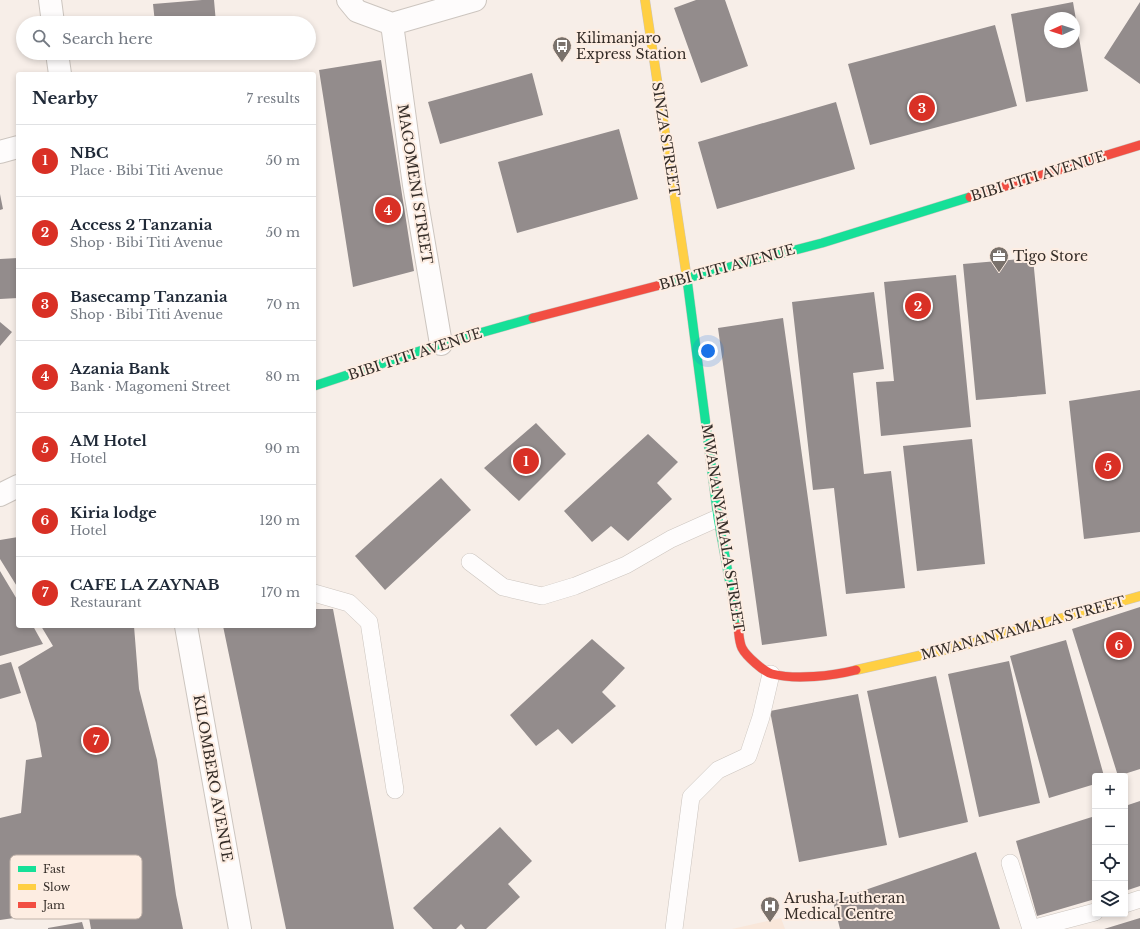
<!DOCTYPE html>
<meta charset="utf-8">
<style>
body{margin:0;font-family:"Libre Baskerville",serif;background:#f6f6f7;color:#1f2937}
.controls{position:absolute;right:12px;bottom:12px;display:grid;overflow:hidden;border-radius:4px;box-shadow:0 2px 6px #0003}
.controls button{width:36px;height:36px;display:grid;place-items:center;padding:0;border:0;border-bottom:1px solid #e0e1e3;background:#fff;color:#1f2937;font:20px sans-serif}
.compass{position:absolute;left:1044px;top:12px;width:36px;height:36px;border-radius:50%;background:#fff;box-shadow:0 2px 6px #0003;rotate:267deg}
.you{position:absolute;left:708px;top:351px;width:14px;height:14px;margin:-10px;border:3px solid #fff;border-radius:50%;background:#1a73e8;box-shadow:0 0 0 6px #1a73e833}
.badge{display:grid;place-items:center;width:26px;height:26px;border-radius:50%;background:#d93025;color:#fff;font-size:13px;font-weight:700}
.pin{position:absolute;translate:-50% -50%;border:2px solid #fff;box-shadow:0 1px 4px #0006}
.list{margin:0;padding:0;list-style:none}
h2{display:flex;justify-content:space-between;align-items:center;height:52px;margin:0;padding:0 16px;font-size:17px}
h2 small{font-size:13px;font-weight:400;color:#747a83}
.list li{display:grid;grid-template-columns:26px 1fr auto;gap:12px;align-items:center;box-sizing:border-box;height:72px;padding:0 16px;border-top:1px solid #e0e1e3}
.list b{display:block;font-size:15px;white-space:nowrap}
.list p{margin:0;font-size:13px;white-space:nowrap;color:#747a83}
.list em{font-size:13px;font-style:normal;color:#747a83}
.icon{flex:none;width:22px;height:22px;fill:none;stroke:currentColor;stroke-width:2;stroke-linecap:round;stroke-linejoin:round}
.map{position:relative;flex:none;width:1140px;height:929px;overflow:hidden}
.search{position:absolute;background:#fff;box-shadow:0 2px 6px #0003;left:16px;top:16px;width:300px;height:44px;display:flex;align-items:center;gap:10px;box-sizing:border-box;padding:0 14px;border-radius:22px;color:#747a83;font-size:15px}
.panel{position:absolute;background:#fff;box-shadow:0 2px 6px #0003;left:16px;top:72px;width:300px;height:556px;border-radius:4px}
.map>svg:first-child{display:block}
</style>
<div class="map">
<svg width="1140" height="929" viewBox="0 0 1140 929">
<rect width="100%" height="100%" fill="#f7eee8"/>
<path fill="#f9e7da" d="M 781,918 L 785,929 L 732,929 Z"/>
<path fill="#938c8c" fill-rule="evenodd" d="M 202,0 L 214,0 L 216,23 L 155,23 L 153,4 Z
M 696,0 L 725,0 L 748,66 L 701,83 L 674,8 Z
M 1073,2 L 1088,91 L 1026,102 L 1011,14 ZM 1050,18 L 1074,18 L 1074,42 L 1050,42 Z
M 1140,2 L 1140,84 L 1104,58 Z
M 995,25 L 1017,106 L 870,145 L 848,64 Z
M 381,60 L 414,271 L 353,287 L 319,70 Z
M 532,73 L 543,115 L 440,144 L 428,102 Z
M 836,102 L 855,169 L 717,209 L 698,142 Z
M 619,129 L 638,199 L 517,233 L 498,162 Z
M 0,194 L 3,209 L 0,210 Z
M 18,258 L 18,298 L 0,299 L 0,259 Z
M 1033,258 L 1046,394 L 976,400 L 963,264 Z
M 956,275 L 971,427 L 881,436 L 876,382 L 894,381 L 884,282 Z
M 874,292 L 884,369 L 853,373 L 864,474 L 891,471 L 905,588 L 846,594 L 834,488 L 813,490 L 792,302 Z
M 783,318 L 827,636 L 762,645 L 718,328 Z
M 0,322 L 12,332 L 0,346 Z
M 1140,390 L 1140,532 L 1084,539 L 1069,401 Z
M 536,423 L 566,454 L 519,501 L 484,468 Z
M 648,434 L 678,462 L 657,483 L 672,499 L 628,541 L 611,526 L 592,542 L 564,511 Z
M 972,439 L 985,564 L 917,571 L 903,446 Z
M 441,478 L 471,510 L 385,590 L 355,556 Z
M 18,537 L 18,588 L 0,559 L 0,540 Z
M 0,571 L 18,601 L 18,626 L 33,626 L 43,644 L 0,656 Z
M 1140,607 L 1140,769 L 1118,776 L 1072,629 Z
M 314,609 L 333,609 L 394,929 L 286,929 L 223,626 L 314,626 Z
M 41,626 L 134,626 L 139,689 L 157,760 L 176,895 L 183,929 L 91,929 L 88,912 L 63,916 L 58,879 L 30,884 L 35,915 L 0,920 L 0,818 L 21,813 L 26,760 L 42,757 L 36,723 L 18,667 L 53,646 Z
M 592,639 L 625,668 L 602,692 L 616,706 L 572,744 L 558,729 L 536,746 L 510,715 Z
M 1066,640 L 1104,776 L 1095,776 L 1095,784 L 1049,798 L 1010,656 Z
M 1009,661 L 1040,803 L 979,817 L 948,674 Z
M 11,662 L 21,693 L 0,699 L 0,665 Z
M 936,676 L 968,822 L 899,838 L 867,691 Z
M 858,694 L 887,845 L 799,862 L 770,711 Z
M 1140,801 L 1140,886 L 1125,891 L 1125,806 Z
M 1095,816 L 1095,899 L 1037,916 L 1016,841 Z
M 500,827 L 532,861 L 508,884 L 520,897 L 486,929 L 465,929 L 461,924 L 456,929 L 433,929 L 413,908 Z
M 976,852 L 1000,929 L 840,929 L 833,901 Z
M 1140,918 L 1140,929 L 1104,929 Z
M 82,922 L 84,929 L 48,929 L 48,928 Z"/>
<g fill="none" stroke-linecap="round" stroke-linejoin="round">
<g stroke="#ccc5bf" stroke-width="18">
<path id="lane" d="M 470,562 L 503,587 L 542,596 L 575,586 L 626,565 L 671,539 L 718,518
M 314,593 L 349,603 L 369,622 L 395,790
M 1010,863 L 1031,929 L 1095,912
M 1125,904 L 1140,899
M 674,929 L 691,797 L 718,770 L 748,756 L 761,717 L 771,674"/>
</g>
<g stroke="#ccc5bf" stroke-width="24">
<path id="street" d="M 50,0 L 53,23
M 348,0 L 357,11 L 392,24 L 475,0
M 392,24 L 414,185 L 441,344
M 57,53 L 60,74
M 0,152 L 18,147
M 0,495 L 18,486
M 186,626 L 240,929"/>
</g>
<g stroke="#ccc5bf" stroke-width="10">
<path id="fast" d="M 687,279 L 718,518 L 738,627
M 668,283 L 822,243 L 970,197
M 314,386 L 441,344 L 533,318"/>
</g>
<g stroke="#ccc5bf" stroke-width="10">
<path id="slow" d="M 645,0 L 687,279
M 856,670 L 962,646 L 1140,596"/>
</g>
<g stroke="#ccc5bf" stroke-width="10">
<path id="jam" d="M 970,197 L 1140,145
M 533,318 L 668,283
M 738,627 C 739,633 739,642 742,648 C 746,656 764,672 772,674 C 796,680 832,676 856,670"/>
</g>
<use href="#lane" stroke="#fefcfc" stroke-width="17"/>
<use href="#street" stroke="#fefcfc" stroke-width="22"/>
<use href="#fast" stroke="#16e098" stroke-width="9"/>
<use href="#slow" stroke="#ffcf43" stroke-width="9"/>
<use href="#jam" stroke="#f24e42" stroke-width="9"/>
</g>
<defs>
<g id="bus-pin" transform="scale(1)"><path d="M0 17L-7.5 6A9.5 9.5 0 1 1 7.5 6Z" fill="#79716b" stroke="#fdede2"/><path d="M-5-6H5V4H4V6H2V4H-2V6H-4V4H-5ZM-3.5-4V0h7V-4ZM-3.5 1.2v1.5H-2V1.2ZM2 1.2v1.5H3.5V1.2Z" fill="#fff"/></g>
<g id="office-pin" transform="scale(1)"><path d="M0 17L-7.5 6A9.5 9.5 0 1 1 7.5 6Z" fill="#79716b" stroke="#fdede2"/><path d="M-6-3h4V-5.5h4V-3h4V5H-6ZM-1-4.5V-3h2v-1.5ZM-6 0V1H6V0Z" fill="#fff"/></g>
<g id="hospital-pin" transform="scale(1)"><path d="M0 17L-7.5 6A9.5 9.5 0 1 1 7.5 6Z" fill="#79716b" stroke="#fdede2"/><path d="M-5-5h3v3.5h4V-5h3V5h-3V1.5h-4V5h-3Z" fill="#fff"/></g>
</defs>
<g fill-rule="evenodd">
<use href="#bus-pin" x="562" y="46"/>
<use href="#office-pin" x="999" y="256"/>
<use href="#hospital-pin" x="770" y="906"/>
</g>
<g text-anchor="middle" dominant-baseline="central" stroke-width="4" stroke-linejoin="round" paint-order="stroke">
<g font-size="14" fill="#352d28" stroke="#fdede2" text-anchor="start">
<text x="576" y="38">Kilimanjaro<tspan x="576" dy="16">Express Station</tspan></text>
<text x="1013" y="256">Tigo Store</text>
<text x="784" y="898">Arusha Lutheran<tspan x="784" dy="16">Medical Centre</tspan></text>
</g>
<g font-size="14" fill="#352d28" stroke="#fdede2">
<text transform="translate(666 139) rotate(81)">SINZA STREET</text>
<text transform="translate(1038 176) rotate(-17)">BIBI TITI AVENUE</text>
<text transform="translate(415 184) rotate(81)">MAGOMENI STREET</text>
<text transform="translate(727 267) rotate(-15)">BIBI TITI AVENUE</text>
<text transform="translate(415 354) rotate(-18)">BIBI TITI AVENUE</text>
<text transform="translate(723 528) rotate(81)">MWANANYAMALA STREET</text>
<text transform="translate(1023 628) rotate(-15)">MWANANYAMALA STREET</text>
<text transform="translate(213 778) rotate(80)">KILOMBERO AVENUE</text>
</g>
</g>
<rect x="10" y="855" width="132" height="64" rx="6" fill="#fdede2" stroke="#c1b3aa" stroke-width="1"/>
<rect x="18" y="866" width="18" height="6" fill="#16e098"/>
<rect x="18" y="884" width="18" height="6" fill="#ffcf43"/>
<rect x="18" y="902" width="18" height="6" fill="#f24e42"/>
<g font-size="11" fill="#352d28">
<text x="43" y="873">Fast</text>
<text x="43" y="891">Slow</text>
<text x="43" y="909">Jam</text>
</g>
</svg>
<div class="controls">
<button>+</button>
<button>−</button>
<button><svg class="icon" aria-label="locate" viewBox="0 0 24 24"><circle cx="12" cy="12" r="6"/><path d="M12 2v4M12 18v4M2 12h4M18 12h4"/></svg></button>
<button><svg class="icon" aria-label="layers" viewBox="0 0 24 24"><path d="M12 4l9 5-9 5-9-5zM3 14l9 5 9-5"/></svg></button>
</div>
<svg class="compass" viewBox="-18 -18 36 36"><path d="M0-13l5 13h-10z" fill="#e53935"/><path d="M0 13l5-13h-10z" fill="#747a83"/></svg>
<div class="you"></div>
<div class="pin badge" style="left:526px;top:461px">1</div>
<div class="pin badge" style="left:918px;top:306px">2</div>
<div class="pin badge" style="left:922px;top:108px">3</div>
<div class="pin badge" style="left:388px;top:210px">4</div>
<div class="pin badge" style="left:1108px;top:466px">5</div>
<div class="pin badge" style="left:1119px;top:645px">6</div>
<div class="pin badge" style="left:96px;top:740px">7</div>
<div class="search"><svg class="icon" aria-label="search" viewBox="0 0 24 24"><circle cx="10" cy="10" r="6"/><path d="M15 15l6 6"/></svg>Search here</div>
<section class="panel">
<h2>Nearby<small>7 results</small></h2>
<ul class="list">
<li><span class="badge">1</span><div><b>NBC</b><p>Place · Bibi Titi Avenue</p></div><em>50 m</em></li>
<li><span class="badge">2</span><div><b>Access 2 Tanzania</b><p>Shop · Bibi Titi Avenue</p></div><em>50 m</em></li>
<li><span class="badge">3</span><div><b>Basecamp Tanzania</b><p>Shop · Bibi Titi Avenue</p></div><em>70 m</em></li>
<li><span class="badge">4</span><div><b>Azania Bank</b><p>Bank · Magomeni Street</p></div><em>80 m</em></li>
<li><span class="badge">5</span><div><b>AM Hotel</b><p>Hotel</p></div><em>90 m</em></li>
<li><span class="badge">6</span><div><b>Kiria lodge</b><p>Hotel</p></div><em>120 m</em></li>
<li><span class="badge">7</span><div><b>CAFE LA ZAYNAB</b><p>Restaurant</p></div><em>170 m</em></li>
</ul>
</section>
</div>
